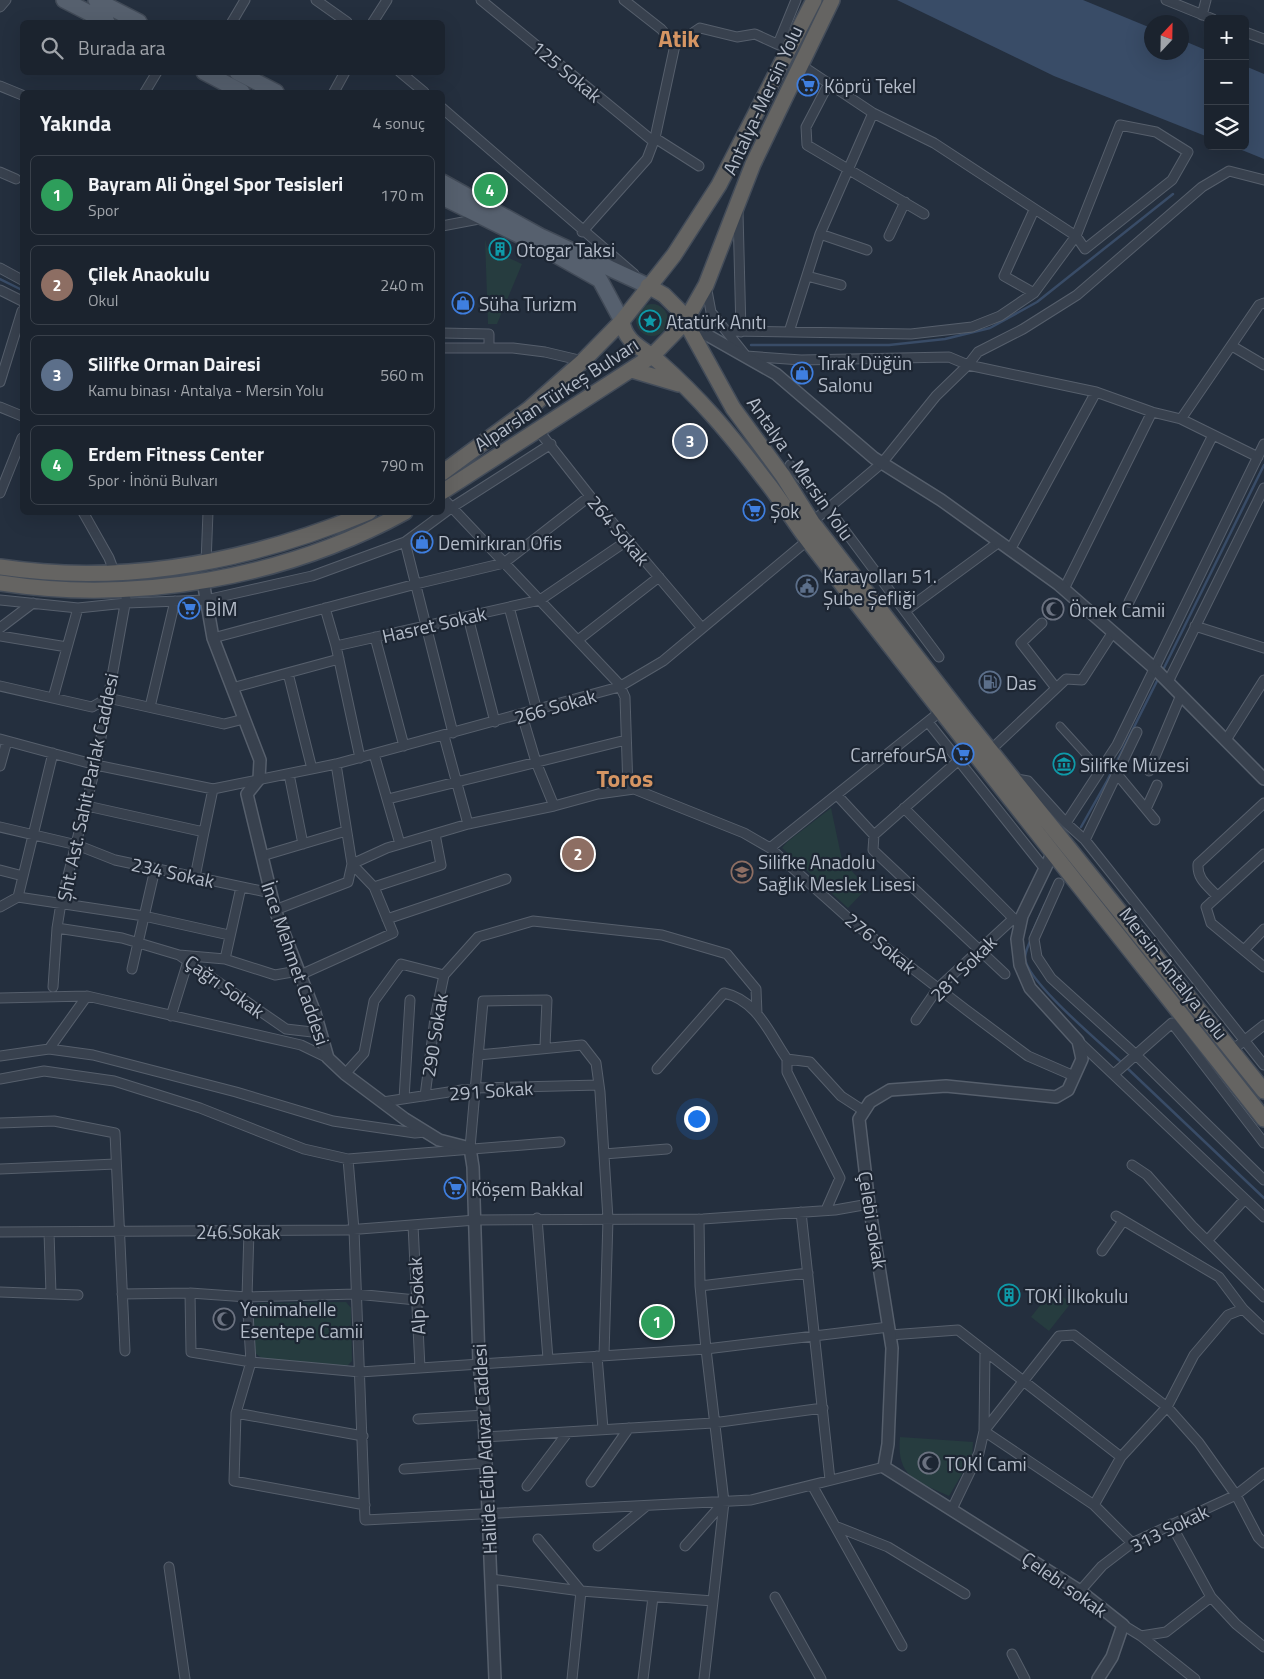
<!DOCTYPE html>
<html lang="tr">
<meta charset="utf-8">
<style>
body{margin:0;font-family:"Titillium Web",sans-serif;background:#282f3a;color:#f1f3f6}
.controls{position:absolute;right:15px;top:15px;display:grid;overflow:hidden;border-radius:8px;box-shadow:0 5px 20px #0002}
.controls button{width:45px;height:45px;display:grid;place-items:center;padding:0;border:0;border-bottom:1px solid #39404a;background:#1b232e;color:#f1f3f6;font:25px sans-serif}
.compass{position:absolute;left:1144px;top:15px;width:45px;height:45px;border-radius:50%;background:#1b232e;box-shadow:0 5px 20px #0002;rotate:22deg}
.you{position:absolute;left:696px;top:1118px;width:18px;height:18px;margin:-12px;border:4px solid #fff;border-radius:50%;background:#1a73e8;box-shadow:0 0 0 8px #1a73e833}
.badge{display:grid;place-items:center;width:32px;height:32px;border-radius:50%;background:#b45309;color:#fff;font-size:16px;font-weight:700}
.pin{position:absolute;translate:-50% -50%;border:2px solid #fff;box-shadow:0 1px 5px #0006}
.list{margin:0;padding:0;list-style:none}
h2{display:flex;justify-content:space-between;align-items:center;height:65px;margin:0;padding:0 20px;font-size:21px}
h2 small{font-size:16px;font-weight:400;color:#a0a4aa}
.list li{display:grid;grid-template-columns:32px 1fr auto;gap:15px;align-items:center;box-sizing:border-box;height:80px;margin:0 10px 10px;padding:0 10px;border:1px solid #39404a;border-radius:8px}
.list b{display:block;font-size:19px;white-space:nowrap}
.list p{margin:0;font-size:16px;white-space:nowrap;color:#a0a4aa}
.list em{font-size:16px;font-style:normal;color:#a0a4aa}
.icon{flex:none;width:28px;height:28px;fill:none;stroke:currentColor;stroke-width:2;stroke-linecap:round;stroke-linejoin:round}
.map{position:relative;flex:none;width:1264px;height:1679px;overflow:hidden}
.search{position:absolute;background:#1b232e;box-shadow:0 5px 20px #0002;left:20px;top:20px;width:425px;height:55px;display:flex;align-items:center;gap:12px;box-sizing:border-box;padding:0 18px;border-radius:8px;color:#a0a4aa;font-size:19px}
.panel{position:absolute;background:#1b232e;box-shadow:0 5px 20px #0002;left:20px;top:90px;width:425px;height:425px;border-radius:8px}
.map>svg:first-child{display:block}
</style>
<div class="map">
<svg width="1264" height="1679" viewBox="0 0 1264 1679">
<rect width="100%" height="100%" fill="#242f3e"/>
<path fill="#263c3f" d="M 485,239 L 487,248 L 522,264 L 497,324 L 488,324 Z
M636 320a16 16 0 1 1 32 0a16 16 0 1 1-32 0Z
M 831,808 L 842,860 L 867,888 L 848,908 L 782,848 L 787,842 Z
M 1053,1289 L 1071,1303 L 1049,1331 L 1031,1317 Z
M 346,1302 L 351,1308 L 352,1361 L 346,1367 L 264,1360 L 255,1353 L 252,1308 L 258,1303 Z
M 900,1437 L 973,1442 L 972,1457 L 949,1496 C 917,1481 896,1478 900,1437 Z"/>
<path fill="#394c67" d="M 897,0 L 1083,0 L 1151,28 L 1152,52 L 1182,52 L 1182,40 L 1208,51 L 1208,137 L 1054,76 Z
M 1245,66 L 1264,74 L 1264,159 L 1232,146 L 1245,146 Z"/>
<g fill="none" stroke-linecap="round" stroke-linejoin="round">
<path stroke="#394c67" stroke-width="2.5" d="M 0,279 L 22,290
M 751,345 L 889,345 L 945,339 L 990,328 L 1037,302 L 1173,194
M 1162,672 L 1264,465
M 1081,827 L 1107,781 L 1159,677
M 1032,933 L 1045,904
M 1031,939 C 1029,944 1025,952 1025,958 C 1026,981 1103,1045 1122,1063
M 1126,1067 L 1264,1198"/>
<g stroke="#565f6c" stroke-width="9">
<path id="pedestrian" d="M 1060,726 L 1100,770"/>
</g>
<g stroke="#565f6c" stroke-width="11">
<path id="minor" d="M 316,0 L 347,22
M 481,0 L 654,142
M 1166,0 L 1213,19
M 0,7 L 6,0
M 1202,15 L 1206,0
M 232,22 L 245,0
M 373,22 L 387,0
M 1245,32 L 1264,39
M 778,44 L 796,0
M 675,45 L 700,28 L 737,37 L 755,34 L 779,45
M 400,72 L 424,92
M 829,83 L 806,127 L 807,145 L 924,214
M 0,86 L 22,95
M 145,92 L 157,72
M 334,92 L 345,72
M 442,108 L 634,274
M 655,138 L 699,166
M 0,172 L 16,179
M 1034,210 L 1004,276 L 1034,293
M 738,212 L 741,332
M 442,226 L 484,218
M 582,232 L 647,159 L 655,138 L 675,45 L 661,29 L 624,0
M 820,234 L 867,250
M 889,236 L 905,202
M 0,268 L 22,280
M 807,276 L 841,285
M 706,285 L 711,312 L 746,356 L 801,360 L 949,357 L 968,365 L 1096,392 L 1152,412 L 1181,419 L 1258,457
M 0,290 L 22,301
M 727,331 L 911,334 L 972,327 L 1000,316 L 1034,293 L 1076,236 L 1120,125 L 1156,132 L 1188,152 L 1172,180 L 1085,249 L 1076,236 L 934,143 L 873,113 L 804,67
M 789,332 L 820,234 L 873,113
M 442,333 L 489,334 L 489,348
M 1232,346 L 1264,365
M 442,348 L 513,348 L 545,352 L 583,361
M 0,382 L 22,311
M 0,407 L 22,416
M 1181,419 L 1259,305 L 1264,303
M 538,430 L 590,496 L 702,628
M 1264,444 L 1117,745 L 1066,823 L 1085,840 L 1264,1065
M 790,465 L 828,508 L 939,657
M 0,493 L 22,438
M 442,497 L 619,684 L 625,697 L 628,789
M 83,512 L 109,558 L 115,574
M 812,522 L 882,463 L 936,396 L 968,365 L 978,352 L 1023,329 L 1077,295 L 1202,187 L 1229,171 L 1264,180
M 405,542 L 453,733
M 1010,550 L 1096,392
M 206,563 L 208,512
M 1064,589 L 1152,412
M 0,600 L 78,608 L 126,603 L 206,600 L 312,576 L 405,542 L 451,508 L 551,444
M 1129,602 L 1213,435
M 509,607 L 537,711
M 325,608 L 336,646
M 905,611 L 999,542
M 468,617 L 495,722
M 1042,623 L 1021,643 L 1056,688
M 1195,626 L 1264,648
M 0,628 L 33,603
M 0,636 L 67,647
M 375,637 L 404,746
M 213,638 L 416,584 L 504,563 L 590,496
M 578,640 L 659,577
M 288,673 L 312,769
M 1168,682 L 1264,488
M 0,686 L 92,707 L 108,698 L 224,724 L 244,719
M 232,688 L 339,659
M 53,698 L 78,608
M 150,707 L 175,601
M 522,715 L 536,762 L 554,806
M 928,722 L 1045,869
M 444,736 L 468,824
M 0,739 L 96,765 L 213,789 L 336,764 L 619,687 L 663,661 L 808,540
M 1226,740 L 1264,680
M 997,744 L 1066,679 L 1082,680 L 1113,632
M 374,754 L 400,844
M 360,758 L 336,646 L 540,600 L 628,540
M 0,766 L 7,741
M 1149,771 L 1181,695
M 289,774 L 303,844
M 1117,774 L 1155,820
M 1012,778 L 1028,781 L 1066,823
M 837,795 L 874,835 L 873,850 L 1005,974
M 388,799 L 626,740
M 87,806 L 204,832 L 213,789
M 904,808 L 1020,925
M 1146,809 L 1157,785
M 0,827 L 77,845 L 115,860 L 271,893
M 874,835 L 959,760
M 1085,840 L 1137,732
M 770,848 L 941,711
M 1264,854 L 1206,907 L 1211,923 L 1264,967
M 262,856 L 346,831
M 0,870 L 23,876
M 195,877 L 204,832
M 1059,883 L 1034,939 L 1037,957 L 1051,978 L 1134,1053 L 1264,1180
M 241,887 L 225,959 L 179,955 L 286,1029 L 321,1033
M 374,887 L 441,865 L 435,834
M 1216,895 C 1207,885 1197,879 1198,864 L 1264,803
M 18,897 L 53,753
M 0,907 L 18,897 L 144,916 L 229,935
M 275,910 L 348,882 L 352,864 L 387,848 L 468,824 L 554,806 L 598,794 L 634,789 L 744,833 L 770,848 L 855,924 L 965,1009 L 1028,1056 L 1074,1076
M 387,919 L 506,879
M 57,928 L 122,938 L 179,955
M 1244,950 L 1264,929
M 225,959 L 275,975 L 298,971
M 132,969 L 155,869
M 300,975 L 393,933 L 374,887 L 352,864 L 336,764
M 53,987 L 57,928 L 61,903 L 96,765 L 126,599
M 0,998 L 87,996 L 301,1045 L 328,1058
M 171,1016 L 188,961
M 916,1020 L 938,988 L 1014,918
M 1078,1041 L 1264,1217
M 49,1049 L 93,1055 L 236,1092 L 333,1121 L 415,1133 L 426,1132
M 1231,1051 L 1264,1025
M 478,1055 L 582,1045 L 596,1063 L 600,1092 L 608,1219 L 604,1355
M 0,1056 L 49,1049 L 87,996
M 657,1069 L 724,993 C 757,1000 769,1033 787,1059
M 345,1074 L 364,1053 L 374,1001 L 401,964 L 444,975
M 1114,1074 L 1172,1023 L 1264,1143
M 0,1079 L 44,1071 L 114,1081 L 200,1108 L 304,1149 L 348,1159 L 560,1142
M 425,1096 L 435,1018 L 444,975 L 478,937 L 533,921 L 662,935 L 727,954 L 756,989 L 757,1014
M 404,1099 L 410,1000
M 383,1102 L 475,1088 L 599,1085
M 0,1123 L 54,1121 L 115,1133 L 125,1351
M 470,1148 L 483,1001 L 547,1000 L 545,1047
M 604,1154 L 667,1149
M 348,1159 L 354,1230 L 365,1520 L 751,1500 L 884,1467
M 1132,1165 L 1147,1175 L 1192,1226 L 1264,1297
M 0,1169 L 116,1164
M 826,1210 L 840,1178 L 787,1072 L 787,1059 L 810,1062 L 841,1096 L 864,1111
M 801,1212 L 830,1480
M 1116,1216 L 1219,1277 L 1243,1309 L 1264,1329
M 537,1218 L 548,1359
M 413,1225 L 420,1368
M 249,1231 L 247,1297 L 251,1362 L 236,1413 L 234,1481 L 365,1505
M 0,1232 L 347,1230 L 476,1220 L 703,1219 L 835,1210 L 869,1204
M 49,1232 L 51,1294
M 1207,1241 L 1245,1199
M 1102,1251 L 1123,1221
M 700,1286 L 808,1273
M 0,1292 L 78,1295
M 190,1293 L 191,1352 L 251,1362 L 360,1372 L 706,1349 L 889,1327
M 122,1294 L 190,1293 L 247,1297 L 356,1294 L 416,1300
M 890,1335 L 958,1330 L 1121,1457
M 597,1356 L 603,1429
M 236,1413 L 363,1436
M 418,1419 L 484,1415
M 484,1437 L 713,1423 L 823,1408
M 404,1469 L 486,1463
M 591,1482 L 629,1428
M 812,1485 L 902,1646
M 527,1486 L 568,1432
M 1094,1505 L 984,1431 L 1059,1336 L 1074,1335 L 1167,1407 L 1199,1443 L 1236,1495 L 1258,1537 L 1264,1543
M 952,1509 L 979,1453 L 984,1431 L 985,1351
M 1171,1524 L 1211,1597 L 1236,1624 L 1264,1647
M 835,1526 L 888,1547 L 965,1594
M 538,1539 L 581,1591
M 1132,1543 L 1094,1505 L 1121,1457 L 1167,1407 L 1194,1355 L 1228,1315 L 1243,1309
M 598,1546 L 645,1507
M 685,1546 L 724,1502
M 169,1567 L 185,1679
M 491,1579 L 581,1591
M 1080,1591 L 1102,1566 L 1132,1543 L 1236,1495 L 1264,1473
M 775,1597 L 821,1679
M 1123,1625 L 1141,1636 L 1166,1632 L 1211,1597
M 1141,1636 L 1195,1679
M 1012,1654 L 1025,1679
M 572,1679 L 581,1591 L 713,1601 L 724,1502 L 706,1349 L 700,1286 L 699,1219
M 643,1679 L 653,1597
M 704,1679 L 713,1601"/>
</g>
<g stroke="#565f6c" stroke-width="14">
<path id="tertiary" d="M 686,323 L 776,374 L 874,458 L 941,500 L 1058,584 L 1154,668 L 1264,779
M 203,581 L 213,638 L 260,760 L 259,779 L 247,794 L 275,910 L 315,1013 L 328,1058 L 345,1074 L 405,1119 L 439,1140 L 470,1148 L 473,1167 L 479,1363 L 484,1415 L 495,1679
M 1053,852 L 1022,916 L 1017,939 L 1020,965 L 1030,988 L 1078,1041 L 1082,1059 L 1068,1090 L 1056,1097 L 946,1086 L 890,1090 L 870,1102 L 859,1119 L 869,1204 L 892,1348 L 888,1444 L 884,1467 L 1080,1591 L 1123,1625 L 1112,1657 L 1098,1679"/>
</g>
<g stroke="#414a57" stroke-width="18">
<path id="primary" d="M 64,0 L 107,22
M 96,0 L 139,22
M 204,72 L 242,92
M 237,72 L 276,92
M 442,182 L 540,236 L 648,286
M 442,197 L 533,242 L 600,280 L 622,321"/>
</g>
<g stroke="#434c59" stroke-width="18">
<path id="trunk" d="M 648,286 L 664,295 L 679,310 L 733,408 L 783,476 L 812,522 L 965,719 L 1264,1091
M 622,321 C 625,343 643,348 658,361 C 701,399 730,434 765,480 C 781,500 794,522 810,543 C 959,736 1112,927 1264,1119
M 632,370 L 679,384
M 442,473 L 529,409 L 583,361 L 622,321 L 674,255 L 719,185 L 814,0
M 442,492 L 652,356 L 685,322 L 706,285 L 753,164 L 832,0
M 0,567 C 126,586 252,561 369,512
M 0,583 C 135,604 285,578 405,512"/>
</g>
<use href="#pedestrian" stroke="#38414e" stroke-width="7"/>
<use href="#minor" stroke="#38414e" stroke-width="9"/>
<use href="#tertiary" stroke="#38414e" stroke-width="11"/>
<use href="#primary" stroke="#56606e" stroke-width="15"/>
<use href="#trunk" stroke="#656462" stroke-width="15"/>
</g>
<defs>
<g id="supermarket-ring" transform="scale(1.125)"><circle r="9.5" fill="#1d2633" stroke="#3f7fe0" stroke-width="1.5"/><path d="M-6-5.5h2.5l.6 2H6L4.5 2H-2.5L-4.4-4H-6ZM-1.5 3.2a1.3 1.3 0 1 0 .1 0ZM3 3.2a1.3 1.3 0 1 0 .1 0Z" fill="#3f7fe0"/></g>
<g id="building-ring" transform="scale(1.125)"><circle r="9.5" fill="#1d2633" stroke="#0f9aa8" stroke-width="1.5"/><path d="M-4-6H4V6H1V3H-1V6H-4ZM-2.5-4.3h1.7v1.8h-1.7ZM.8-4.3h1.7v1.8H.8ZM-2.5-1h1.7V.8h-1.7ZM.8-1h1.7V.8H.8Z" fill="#0f9aa8"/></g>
<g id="shop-ring" transform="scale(1.125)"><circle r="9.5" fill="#1d2633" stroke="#3f7fe0" stroke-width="1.5"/><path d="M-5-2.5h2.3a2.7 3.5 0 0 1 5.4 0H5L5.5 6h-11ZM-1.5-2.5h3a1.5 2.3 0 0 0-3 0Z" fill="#3f7fe0"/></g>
<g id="sight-ring" transform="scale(1.125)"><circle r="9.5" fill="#1d2633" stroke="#0f9aa8" stroke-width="1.5"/><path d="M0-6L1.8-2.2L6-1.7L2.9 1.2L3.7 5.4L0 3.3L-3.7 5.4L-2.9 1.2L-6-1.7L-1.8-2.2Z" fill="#0f9aa8"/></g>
<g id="civic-ring" transform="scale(1.125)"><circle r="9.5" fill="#1d2633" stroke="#5c6f8a" stroke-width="1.5"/><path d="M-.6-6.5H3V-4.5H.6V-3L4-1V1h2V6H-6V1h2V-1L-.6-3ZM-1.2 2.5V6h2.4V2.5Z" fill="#5c6f8a"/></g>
<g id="mosque-ring" transform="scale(1.125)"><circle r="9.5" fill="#1d2633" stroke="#6b7280" stroke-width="1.5"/><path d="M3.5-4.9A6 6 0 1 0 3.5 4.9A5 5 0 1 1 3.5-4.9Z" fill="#6b7280"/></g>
<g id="fuel-ring" transform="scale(1.125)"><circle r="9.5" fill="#1d2633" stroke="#5c6f8a" stroke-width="1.5"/><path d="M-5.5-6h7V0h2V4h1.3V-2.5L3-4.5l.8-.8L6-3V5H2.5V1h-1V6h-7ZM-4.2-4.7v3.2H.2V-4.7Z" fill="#5c6f8a"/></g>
<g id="museum-ring" transform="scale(1.125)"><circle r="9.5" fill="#1d2633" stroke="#0f9aa8" stroke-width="1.5"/><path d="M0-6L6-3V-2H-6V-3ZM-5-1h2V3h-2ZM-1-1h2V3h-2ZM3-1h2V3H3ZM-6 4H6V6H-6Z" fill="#0f9aa8"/></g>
<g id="school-ring" transform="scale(1.125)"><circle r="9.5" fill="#1d2633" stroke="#8d6e63" stroke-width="1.5"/><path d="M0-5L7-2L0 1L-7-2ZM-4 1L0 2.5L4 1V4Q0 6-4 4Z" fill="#8d6e63"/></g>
</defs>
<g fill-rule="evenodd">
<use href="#supermarket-ring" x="808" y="85"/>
<use href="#building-ring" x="500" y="249"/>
<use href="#shop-ring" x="463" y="303"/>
<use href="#sight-ring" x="650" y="321"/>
<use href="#shop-ring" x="802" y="373"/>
<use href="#supermarket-ring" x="754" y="510"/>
<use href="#shop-ring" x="422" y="542"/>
<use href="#civic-ring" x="807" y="586"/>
<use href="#supermarket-ring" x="189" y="608"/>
<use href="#mosque-ring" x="1053" y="609"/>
<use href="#fuel-ring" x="990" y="682"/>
<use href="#supermarket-ring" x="963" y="754"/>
<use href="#museum-ring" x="1064" y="764"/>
<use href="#school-ring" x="742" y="872"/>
<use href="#supermarket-ring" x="455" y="1188"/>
<use href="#building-ring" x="1009" y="1295"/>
<use href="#mosque-ring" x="224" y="1319"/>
<use href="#mosque-ring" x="929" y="1463"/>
</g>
<g text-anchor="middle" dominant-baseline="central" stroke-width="4.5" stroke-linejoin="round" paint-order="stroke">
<g font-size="19" fill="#b4bcc9" stroke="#1d2633">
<text transform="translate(567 71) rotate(40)">125 Sokak</text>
<text transform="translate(762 100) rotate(-65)">Antalya-Mersin Yolu</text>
<text transform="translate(556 394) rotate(-33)">Alparslan Türkeş Bulvarı</text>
<text transform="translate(801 468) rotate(55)">Antalya - Mersin Yolu</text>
<text transform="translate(619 530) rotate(50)">264 Sokak</text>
<text transform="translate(434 624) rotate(-13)">Hasret Sokak</text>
<text transform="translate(555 706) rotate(-16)">266 Sokak</text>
<text transform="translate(87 787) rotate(-78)">Şht. Ast. Sahit Parlak Caddesi</text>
<text transform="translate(173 872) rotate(12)">234 Sokak</text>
<text transform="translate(881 943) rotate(39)">276 Sokak</text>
<text transform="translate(296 963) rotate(71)">İnce Mehmet Caddesi</text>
<text transform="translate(963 968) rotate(-45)">281 Sokak</text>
<text transform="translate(1174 973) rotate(52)">Mersin-Antalya yolu</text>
<text transform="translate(225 986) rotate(36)">Çağrı Sokak</text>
<text transform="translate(434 1035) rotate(-81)">290 Sokak</text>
<text transform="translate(491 1090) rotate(-4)">291 Sokak</text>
<text transform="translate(873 1220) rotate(81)">Çelebi sokak</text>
<text x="238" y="1231">246.Sokak</text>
<text transform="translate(416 1296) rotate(-93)">Alp Sokak</text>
<text transform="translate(484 1449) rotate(-93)">Halide Edip Adıvar Caddesi</text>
<text transform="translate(1169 1528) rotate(-26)">313 Sokak</text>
<text transform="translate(1065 1584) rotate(35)">Çelebi sokak</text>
</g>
<g font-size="19" fill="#b4bcc9" stroke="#1d2633" text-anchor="start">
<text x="824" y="85">Köprü Tekel</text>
<text x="516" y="249">Otogar Taksi</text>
<text x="479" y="303">Süha Turizm</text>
<text x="666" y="321">Atatürk Anıtı</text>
<text x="818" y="362">Tırak Düğün<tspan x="818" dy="22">Salonu</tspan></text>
<text x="770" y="510">Şok</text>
<text x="438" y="542">Demirkıran Ofis</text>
<text x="823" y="575">Karayolları 51.<tspan x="823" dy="22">Şube Şefliği</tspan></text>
<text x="205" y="608">BİM</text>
<text x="1069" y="609">Örnek Camii</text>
<text x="1006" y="682">Das</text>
<text x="947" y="754" text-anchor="end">CarrefourSA</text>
<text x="1080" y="764">Silifke Müzesi</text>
<text x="758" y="861">Silifke Anadolu<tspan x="758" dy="22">Sağlık Meslek Lisesi</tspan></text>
<text x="471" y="1188">Köşem Bakkal</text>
<text x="1025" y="1295">TOKİ İlkokulu</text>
<text x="240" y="1308">Yenimahelle<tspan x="240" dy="22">Esentepe Camii</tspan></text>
<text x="945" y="1463">TOKİ Cami</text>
</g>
<g font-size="24" font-weight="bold" fill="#d59563" stroke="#1d2633">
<text x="679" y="38">Atik</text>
<text x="625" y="778">Toros</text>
</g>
</g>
</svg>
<div class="controls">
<button>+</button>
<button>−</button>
<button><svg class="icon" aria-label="layers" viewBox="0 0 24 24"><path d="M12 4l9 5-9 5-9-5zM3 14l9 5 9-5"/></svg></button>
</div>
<svg class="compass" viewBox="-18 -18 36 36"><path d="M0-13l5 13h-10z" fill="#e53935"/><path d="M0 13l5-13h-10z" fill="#a0a4aa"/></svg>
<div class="you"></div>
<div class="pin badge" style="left:657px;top:1322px;background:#2e9e5b">1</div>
<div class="pin badge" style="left:578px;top:854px;background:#8d6e63">2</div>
<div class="pin badge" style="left:690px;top:441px;background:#5c6f8a">3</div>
<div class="pin badge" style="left:490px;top:190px;background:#2e9e5b">4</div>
<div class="search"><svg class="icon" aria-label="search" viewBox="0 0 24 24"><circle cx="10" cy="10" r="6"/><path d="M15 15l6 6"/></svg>Burada ara</div>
<section class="panel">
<h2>Yakında<small>4 sonuç</small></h2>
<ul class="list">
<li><span class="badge" style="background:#2e9e5b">1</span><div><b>Bayram Ali Öngel Spor Tesisleri</b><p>Spor</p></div><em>170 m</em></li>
<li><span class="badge" style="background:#8d6e63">2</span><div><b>Çilek Anaokulu</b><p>Okul</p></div><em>240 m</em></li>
<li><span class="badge" style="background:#5c6f8a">3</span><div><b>Silifke Orman Dairesi</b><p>Kamu binası · Antalya - Mersin Yolu</p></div><em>560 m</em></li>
<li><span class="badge" style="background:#2e9e5b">4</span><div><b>Erdem Fitness Center</b><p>Spor · İnönü Bulvarı</p></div><em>790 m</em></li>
</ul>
</section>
</div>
